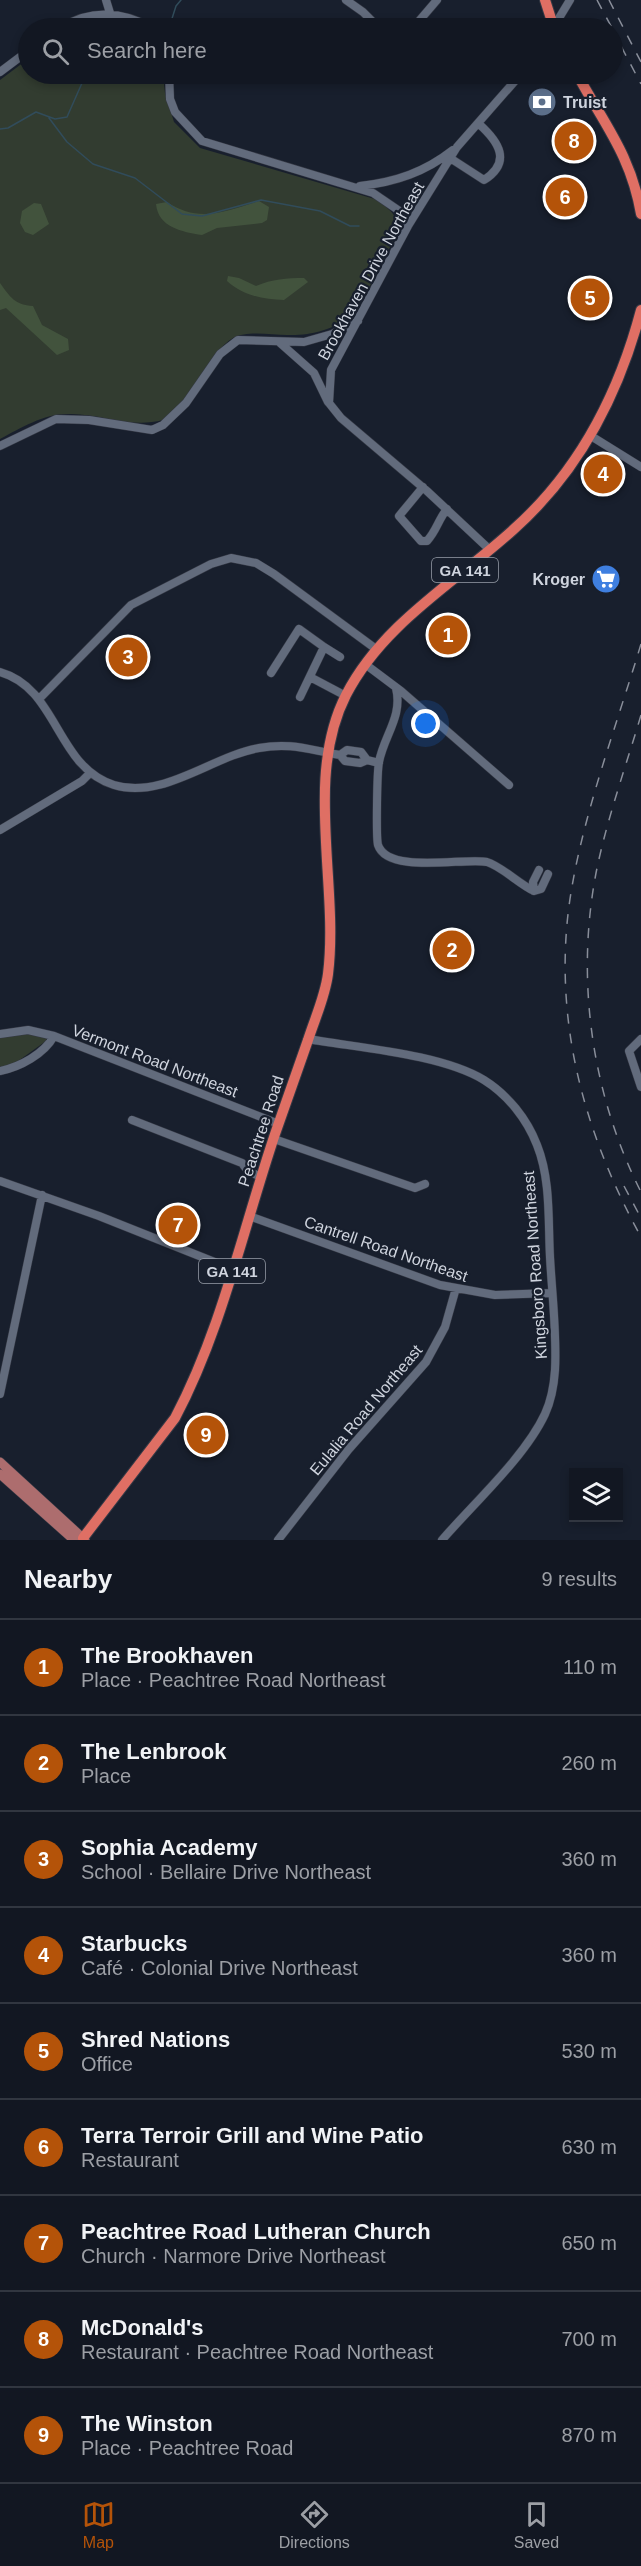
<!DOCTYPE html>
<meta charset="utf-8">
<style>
body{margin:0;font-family:Arial,sans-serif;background:#1b202a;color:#f1f3f6}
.controls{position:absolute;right:18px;bottom:18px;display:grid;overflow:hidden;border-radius:0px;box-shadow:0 3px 9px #0003}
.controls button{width:54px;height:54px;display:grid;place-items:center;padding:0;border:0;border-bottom:2px solid #313640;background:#121722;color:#f1f3f6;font:30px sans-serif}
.you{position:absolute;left:426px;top:724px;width:21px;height:21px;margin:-15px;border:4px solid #fff;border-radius:50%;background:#1a73e8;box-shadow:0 0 0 9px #1a73e833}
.badge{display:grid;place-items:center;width:39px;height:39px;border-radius:50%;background:#b45309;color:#fff;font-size:20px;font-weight:700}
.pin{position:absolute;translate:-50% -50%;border:3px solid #fff;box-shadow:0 2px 6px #0006}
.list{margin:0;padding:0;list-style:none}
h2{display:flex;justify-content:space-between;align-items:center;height:78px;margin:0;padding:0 24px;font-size:26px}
h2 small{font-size:20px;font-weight:400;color:#9c9fa5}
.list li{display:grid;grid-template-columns:39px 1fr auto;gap:18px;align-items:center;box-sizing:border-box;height:96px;padding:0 24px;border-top:2px solid #313640}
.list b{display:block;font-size:22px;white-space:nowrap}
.list p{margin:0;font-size:20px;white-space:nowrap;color:#9c9fa5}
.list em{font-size:20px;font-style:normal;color:#9c9fa5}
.icon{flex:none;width:33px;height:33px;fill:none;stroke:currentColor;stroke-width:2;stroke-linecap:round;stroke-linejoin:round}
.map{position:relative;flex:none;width:641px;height:1540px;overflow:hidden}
.search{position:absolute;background:#121722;box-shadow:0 3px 9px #0003;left:18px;right:18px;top:18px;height:66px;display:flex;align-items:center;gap:15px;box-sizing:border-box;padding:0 21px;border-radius:33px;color:#9c9fa5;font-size:22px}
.sheet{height:942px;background:#121722}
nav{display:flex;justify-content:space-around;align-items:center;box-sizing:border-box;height:84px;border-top:2px solid #313640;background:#121722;font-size:16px;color:#9c9fa5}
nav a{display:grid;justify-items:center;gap:3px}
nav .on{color:#b45309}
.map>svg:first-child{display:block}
</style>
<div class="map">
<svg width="641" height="1540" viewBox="0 0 641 1540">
<rect width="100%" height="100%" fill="#181f2d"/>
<path fill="#323c30" d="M 112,17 L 132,21 L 143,28 L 70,28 L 89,19 Z
M 28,59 L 28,74 L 163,74 L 165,93 L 174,122 L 200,148 L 378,200 C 389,210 400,216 398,232 C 388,250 363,304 351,315 C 335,330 308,336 287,335 C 271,335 248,330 233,338 C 209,351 184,414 163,420 C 129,429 101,413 68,414 C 43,414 21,428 0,439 L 0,80 Z
M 27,1032 L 47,1038 L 46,1041 L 14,1064 L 0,1068 L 0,1036 Z"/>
<path fill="#42533d" d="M 259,201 L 269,207 L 267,220 L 262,223 L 217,228 L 202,235 C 182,232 158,227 156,204 L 167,202 C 198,223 224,212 259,201 Z
M 34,203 L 41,204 L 49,224 L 33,235 L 25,232 L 20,223 L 22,211 Z
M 228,276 L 239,278 L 256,286 C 272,279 287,278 304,278 L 308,282 L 284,300 C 262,299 244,296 227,281 Z
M 0,283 C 10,297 15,305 33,306 L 42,325 L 68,339 L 69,350 L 57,355 L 6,308 L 0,310 Z"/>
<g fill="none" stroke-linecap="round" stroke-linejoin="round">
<path stroke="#314c5b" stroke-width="1.5" d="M 169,28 L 176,6 L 181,0
M 49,118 L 67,142 L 93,164 L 135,178 L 182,214 L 202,216 L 261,200 L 320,211 L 350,226 L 359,226
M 0,129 L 8,128 L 36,112 L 55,119 L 67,117 L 86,74"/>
<g stroke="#353945" stroke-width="9">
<path id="minor" d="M 106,0 L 110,13
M 346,0 L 363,12 L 379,28
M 61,28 C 90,9 122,11 152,28
M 413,28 L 437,0
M 553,28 L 570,0
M 0,72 L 28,51
M 169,74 L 170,99 L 175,112 L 202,141 L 373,193 L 398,210 L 408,226
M 450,158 L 484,180 C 512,162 499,142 479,124
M 360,186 C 396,182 425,172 453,150
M 279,342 L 314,373 L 328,402
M 591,436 L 641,467
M 0,446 L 56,419 L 89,420 L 152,430 L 163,425 L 186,403 L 220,354 L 238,340 L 304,342 L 332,334 L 358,321
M 423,487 L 399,516 L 421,541 L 427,541 C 437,530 438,520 447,509
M 489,549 L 427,491 L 341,418 L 329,403 L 331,370 L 408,226 L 457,147 L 521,74
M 365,664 L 401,691 L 509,785
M 0,672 C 58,688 56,767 114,785 C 163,800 212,756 259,748 C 291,742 309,750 340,755 L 347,750 L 361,752 L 367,760 L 379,763
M 271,673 L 299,629 L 324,647
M 310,677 L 346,696
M 396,688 C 403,717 384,735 379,762 C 377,772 376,837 378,845 C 388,875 467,857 487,862 C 501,866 519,884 534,891 L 541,889 L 548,874
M 300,697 L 324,647 L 340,657
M 39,699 L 131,605 L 211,564 L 231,558 L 256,563 L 274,574 L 376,649
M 340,755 L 345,761 L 360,763 L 367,760
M 0,830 L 82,781 L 90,773
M 534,891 L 533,882 L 539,870
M 0,1034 L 28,1030 L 54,1036 L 279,1124
M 308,1039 C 359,1048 441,1054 484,1080 C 508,1095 527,1119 537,1145 C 551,1180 548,1221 550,1257 C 552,1295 557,1333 555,1370 C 554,1385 551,1401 545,1414 C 525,1457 473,1504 442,1540
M 641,1039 L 629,1051 L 641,1087
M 0,1071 C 20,1067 44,1054 54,1036
M 132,1120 L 242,1163 L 248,1171 L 261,1177
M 274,1139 L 415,1188 L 425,1184
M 0,1181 L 99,1216 L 232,1269
M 249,1216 L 440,1285 L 495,1295 L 552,1293
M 0,1394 L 42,1195
M 278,1540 L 349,1449 L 426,1362 L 445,1327 L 456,1288"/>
</g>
<g stroke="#353945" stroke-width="10">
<path id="major" d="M 0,1462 L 85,1540
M 0,1474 L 74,1540"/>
</g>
<g stroke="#353945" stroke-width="12">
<path id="highway" d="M 545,0 L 554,28
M 577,74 C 604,124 631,155 641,214
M 83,1538 L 175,1418 C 222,1329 243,1229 275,1134 C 286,1103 297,1071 308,1040 C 315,1018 325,997 328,974 C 339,885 304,777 346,695 C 383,623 456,582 514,529 C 579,471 619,393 641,310"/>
</g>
<use href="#minor" stroke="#626b7c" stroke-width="8"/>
<use href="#major" stroke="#ad6d6e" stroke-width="9"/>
<use href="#highway" stroke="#df6f64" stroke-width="10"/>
<path stroke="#898e9a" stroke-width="1.5" stroke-dasharray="10 10" stroke-linecap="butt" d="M 597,0 L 612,28
M 609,0 L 641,62
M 612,29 L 641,84
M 641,644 C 615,731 575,835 567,924 C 557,1036 588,1140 641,1237
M 641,715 C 626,766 608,816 597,868 C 575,977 591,1093 641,1192
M 624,1186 L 641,1218"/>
</g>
<defs>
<g id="bank-disc" transform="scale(1.5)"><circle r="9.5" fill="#5c6f8a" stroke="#181f2d"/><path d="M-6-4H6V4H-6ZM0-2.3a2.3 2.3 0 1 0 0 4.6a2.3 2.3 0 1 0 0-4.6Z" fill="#fff"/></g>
<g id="supermarket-disc" transform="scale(1.5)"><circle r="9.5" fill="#3f7fe0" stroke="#181f2d"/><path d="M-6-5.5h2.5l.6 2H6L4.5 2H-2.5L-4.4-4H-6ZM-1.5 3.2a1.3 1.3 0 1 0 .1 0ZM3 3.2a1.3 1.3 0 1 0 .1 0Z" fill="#fff"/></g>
</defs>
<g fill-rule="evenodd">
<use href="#bank-disc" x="542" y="102"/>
<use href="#supermarket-disc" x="606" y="579"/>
</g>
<g text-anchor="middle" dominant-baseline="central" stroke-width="4.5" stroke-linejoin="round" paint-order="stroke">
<g fill="#181f2d" stroke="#989ea9" stroke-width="1.5">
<rect x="432" y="558" width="66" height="24" rx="4.5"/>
<rect x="199" y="1259" width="66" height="24" rx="4.5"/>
</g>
<g font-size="15" font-weight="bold" fill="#cfd4de">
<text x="465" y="570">GA 141</text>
<text x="232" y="1271">GA 141</text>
</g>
<g font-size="16" font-weight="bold" fill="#cfd4de" stroke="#181f2d" text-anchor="start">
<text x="563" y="102">Truist</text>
<text x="585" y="579" text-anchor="end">Kroger</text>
</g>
<g font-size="16" fill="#cfd4de" stroke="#181f2d">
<text transform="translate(371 271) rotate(-61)">Brookhaven Drive Northeast</text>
<text transform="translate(155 1061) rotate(21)">Vermont Road Northeast</text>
<text transform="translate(261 1131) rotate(-72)">Peachtree Road</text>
<text transform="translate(386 1249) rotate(19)">Cantrell Road Northeast</text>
<text transform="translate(535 1265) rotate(-94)">Kingsboro Road Northeast</text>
<text transform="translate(366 1410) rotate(-50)">Eulalia Road Northeast</text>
</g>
</g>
</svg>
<div class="controls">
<button><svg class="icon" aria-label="layers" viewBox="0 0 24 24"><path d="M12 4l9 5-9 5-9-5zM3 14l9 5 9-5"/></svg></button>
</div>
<div class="you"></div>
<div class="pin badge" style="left:448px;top:635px">1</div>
<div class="pin badge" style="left:452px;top:950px">2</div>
<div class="pin badge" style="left:128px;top:657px">3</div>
<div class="pin badge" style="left:603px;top:474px">4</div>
<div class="pin badge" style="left:590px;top:298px">5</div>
<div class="pin badge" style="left:565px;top:197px">6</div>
<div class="pin badge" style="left:178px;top:1225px">7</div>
<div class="pin badge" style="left:574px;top:141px">8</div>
<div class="pin badge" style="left:206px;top:1435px">9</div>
<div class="search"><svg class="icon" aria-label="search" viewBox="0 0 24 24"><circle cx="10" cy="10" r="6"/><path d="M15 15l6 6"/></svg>Search here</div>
</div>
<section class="sheet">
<h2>Nearby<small>9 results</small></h2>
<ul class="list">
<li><span class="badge">1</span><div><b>The Brookhaven</b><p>Place · Peachtree Road Northeast</p></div><em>110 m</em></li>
<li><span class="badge">2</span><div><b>The Lenbrook</b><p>Place</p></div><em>260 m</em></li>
<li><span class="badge">3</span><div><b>Sophia Academy</b><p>School · Bellaire Drive Northeast</p></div><em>360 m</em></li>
<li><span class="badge">4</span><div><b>Starbucks</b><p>Café · Colonial Drive Northeast</p></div><em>360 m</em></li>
<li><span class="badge">5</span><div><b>Shred Nations</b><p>Office</p></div><em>530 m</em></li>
<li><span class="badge">6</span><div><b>Terra Terroir Grill and Wine Patio</b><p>Restaurant</p></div><em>630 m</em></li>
<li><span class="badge">7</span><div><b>Peachtree Road Lutheran Church</b><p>Church · Narmore Drive Northeast</p></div><em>650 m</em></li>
<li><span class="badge">8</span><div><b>McDonald's</b><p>Restaurant · Peachtree Road Northeast</p></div><em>700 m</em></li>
<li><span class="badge">9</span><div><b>The Winston</b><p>Place · Peachtree Road</p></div><em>870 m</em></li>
</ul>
</section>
<nav>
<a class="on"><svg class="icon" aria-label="map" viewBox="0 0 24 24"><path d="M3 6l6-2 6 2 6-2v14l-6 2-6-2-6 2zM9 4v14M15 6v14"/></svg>Map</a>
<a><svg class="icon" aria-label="directions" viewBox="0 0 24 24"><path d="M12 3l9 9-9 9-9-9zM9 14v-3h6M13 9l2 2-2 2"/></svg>Directions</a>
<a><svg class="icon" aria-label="saved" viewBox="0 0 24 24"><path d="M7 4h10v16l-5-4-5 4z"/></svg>Saved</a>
</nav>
